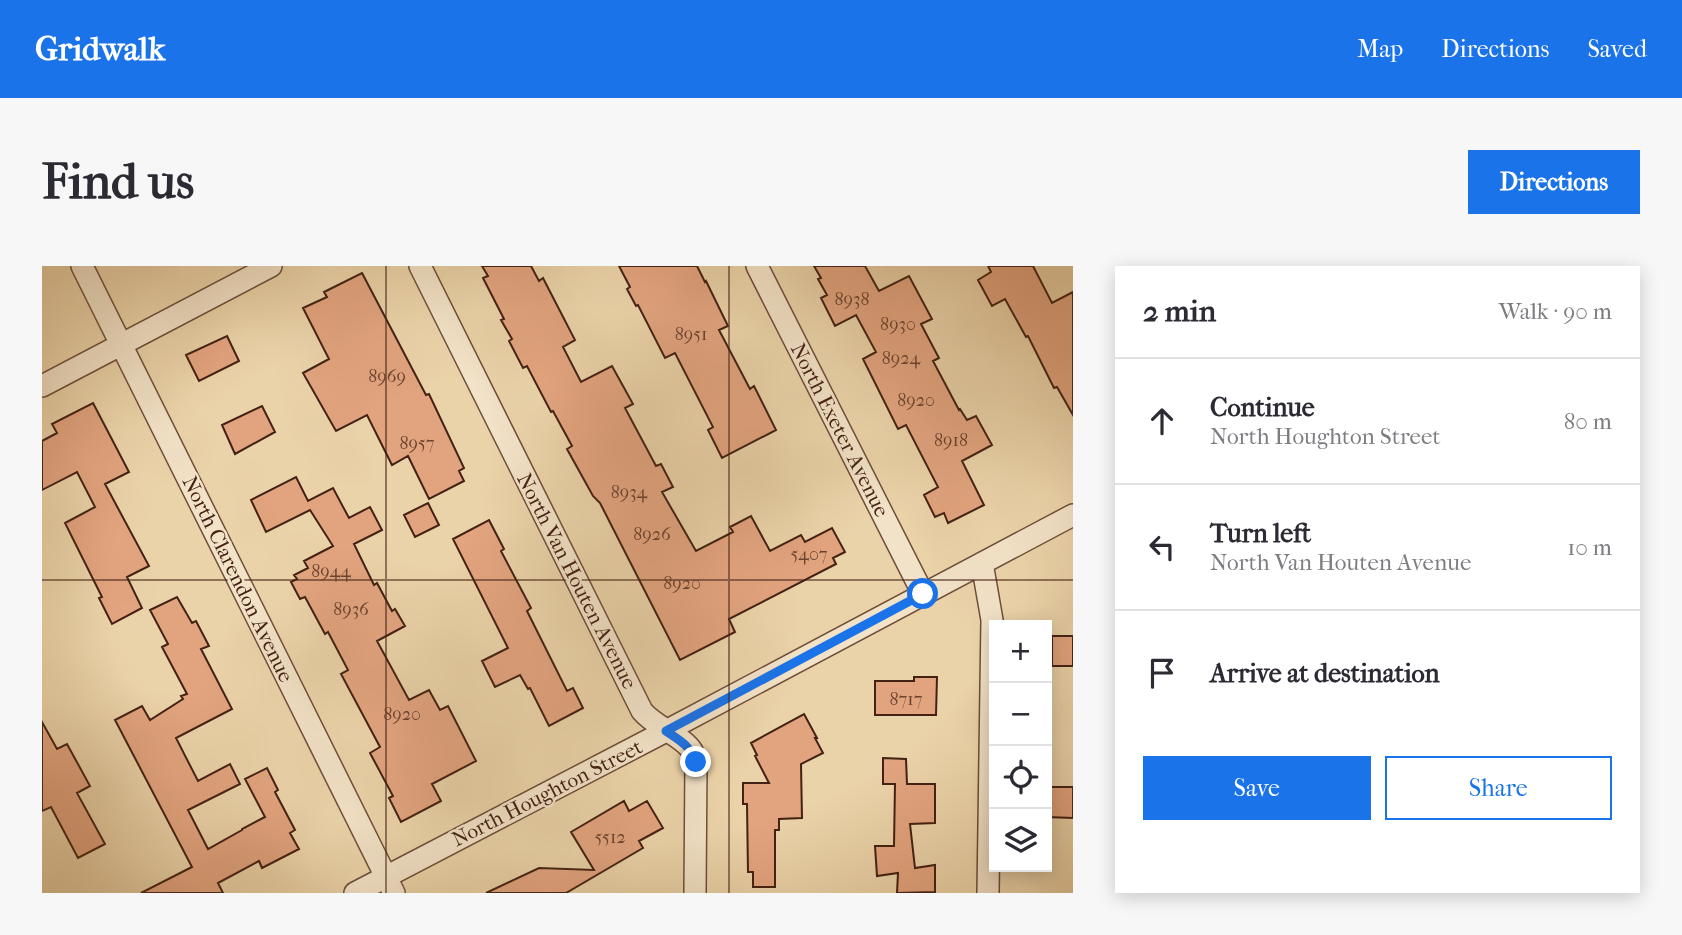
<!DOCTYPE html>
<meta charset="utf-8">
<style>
body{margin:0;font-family:"IM FELL French Canon",serif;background:#f7f7f7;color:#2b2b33}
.controls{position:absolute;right:21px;bottom:21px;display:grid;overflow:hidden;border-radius:0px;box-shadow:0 4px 18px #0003}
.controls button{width:63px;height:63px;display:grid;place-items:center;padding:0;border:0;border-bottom:2px solid #e1e1e2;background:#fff;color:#2b2b33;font:35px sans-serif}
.stop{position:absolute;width:21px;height:21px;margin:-16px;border:5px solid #1a73e8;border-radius:50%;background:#fff}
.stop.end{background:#1a73e8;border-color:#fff;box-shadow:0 2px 7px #0008}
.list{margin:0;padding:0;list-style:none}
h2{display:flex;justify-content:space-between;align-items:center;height:91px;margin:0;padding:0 28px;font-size:30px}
h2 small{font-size:23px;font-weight:400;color:#7c7c81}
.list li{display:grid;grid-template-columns:46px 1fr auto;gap:21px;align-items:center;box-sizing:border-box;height:126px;padding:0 28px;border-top:2px solid #e1e1e2}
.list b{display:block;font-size:26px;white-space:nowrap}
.list p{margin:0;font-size:23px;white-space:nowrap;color:#7c7c81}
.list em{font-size:23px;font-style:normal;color:#7c7c81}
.actions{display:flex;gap:14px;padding:21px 28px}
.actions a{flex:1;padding:16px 0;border:2px solid #1a73e8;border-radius:0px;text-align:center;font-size:24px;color:#1a73e8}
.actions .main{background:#1a73e8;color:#fff}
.icon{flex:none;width:38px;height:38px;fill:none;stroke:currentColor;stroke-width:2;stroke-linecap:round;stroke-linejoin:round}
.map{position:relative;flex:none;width:1031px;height:627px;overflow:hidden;border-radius:0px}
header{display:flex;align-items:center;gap:42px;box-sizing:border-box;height:98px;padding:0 35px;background:#1a73e8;color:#fff}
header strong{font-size:33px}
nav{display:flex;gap:38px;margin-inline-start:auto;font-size:24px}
.intro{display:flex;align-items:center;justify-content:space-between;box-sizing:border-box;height:168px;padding:0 42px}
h1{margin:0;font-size:49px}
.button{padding:18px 32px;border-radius:0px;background:#1a73e8;color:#fff;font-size:24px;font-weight:700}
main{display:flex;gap:42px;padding:0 42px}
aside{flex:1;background:#fff;border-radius:0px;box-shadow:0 4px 18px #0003}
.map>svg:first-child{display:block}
</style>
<header>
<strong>Gridwalk</strong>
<nav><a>Map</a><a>Directions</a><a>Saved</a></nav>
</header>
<div class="intro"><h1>Find us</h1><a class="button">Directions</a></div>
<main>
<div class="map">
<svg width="1031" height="627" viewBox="0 0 1031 627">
<rect width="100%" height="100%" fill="#ebd3a9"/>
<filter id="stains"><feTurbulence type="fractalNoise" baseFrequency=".00286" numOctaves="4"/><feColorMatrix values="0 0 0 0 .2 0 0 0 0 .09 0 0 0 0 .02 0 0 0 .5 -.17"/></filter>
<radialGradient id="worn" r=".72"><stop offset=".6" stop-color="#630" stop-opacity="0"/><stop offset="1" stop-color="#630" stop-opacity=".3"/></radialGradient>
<path fill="#e2a47f" stroke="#432114" stroke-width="2" d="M 440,0 L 489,0 L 497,15 L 501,12 L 533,74 L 521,81 L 539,116 L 570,100 L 591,138 L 583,142 L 614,200 L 619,198 L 631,221 L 620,226 L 654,285 L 691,266 L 688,261 L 709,250 L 728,285 L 759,269 L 763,276 L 790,262 L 803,286 L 791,292 L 794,298 L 687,353 L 693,366 L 638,394 L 558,237 L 551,230 L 525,183 L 530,180 L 511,145 L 509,146 L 485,100 L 481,102 L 467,75 L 470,73 L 459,54 L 462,53 L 441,12 L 446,10 Z
M 577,0 L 655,0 L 663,16 L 664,15 L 686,60 L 677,64 L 708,123 L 712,120 L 734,164 L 680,192 L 666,164 L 671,161 L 633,87 L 623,92 L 596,39 L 594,40 L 585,23 L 588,21 Z
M 772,0 L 823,0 L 837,25 L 867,10 L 890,53 L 879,58 L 897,92 L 891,95 L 917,144 L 918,143 L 925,154 L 934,150 L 950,179 L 920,195 L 942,239 L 906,257 L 902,247 L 893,251 L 882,229 L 896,221 L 864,159 L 856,163 L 821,93 L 834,86 L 814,49 L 793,60 L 779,32 L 785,29 L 776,13 L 779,12 Z
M 946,0 L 991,0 L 1010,37 L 1031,26 L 1031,149 L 1015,121 L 1012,122 L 986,70 L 984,71 L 963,33 L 950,40 L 936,14 L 949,6 Z
M 320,7 L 384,129 L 387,128 L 422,202 L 417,205 L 422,215 L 387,233 L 366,190 L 350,199 L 325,149 L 294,165 L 261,107 L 287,93 L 261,42 L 285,31 L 282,26 Z
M 185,70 L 197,95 L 157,115 L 144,89 Z
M 51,137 L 87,206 L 63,218 L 107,300 L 85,311 L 100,342 L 70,358 L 57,332 L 60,331 L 23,257 L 53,241 L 35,206 L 0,224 L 0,175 L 15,167 L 10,158 Z
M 220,140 L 233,166 L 193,188 L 180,159 Z
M 254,211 L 266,235 L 291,222 L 307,252 L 328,241 L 340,264 L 312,278 L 332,319 L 335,317 L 350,345 L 353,343 L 363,360 L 335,375 L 367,434 L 387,424 L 398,444 L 406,440 L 434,495 L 390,518 L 399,535 L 359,556 L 347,532 L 351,530 L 328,487 L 338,481 L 299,408 L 306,404 L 286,366 L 283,368 L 263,331 L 258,333 L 249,316 L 255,313 L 252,309 L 266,302 L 262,295 L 291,280 L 268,244 L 224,266 L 209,234 Z
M 386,237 L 397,259 L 373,271 L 362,249 Z
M 447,254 L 462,283 L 459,285 L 489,342 L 485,345 L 525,425 L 531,422 L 541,442 L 507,460 L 488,422 L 486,423 L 478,409 L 453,421 L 440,395 L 466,382 L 411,273 Z
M 135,331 L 150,357 L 154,355 L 167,380 L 159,383 L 190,443 L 134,472 L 156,515 L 188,498 L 198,518 L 146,544 L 166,583 L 200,564 L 200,563 L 223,551 L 203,513 L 225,502 L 236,524 L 233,526 L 253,564 L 248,567 L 257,583 L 220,602 L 217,595 L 176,617 L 181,627 L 99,627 L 150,601 L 73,454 L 100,440 L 108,454 L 141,433 L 139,430 L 145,428 L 120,381 L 126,378 L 108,344 Z
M 1010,370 L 1031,370 L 1031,400 L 1010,400 Z
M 872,411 L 895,411 L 894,449 L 833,449 L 833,415 L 872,415 Z
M 762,448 L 775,472 L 773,472 L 781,487 L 759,498 L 760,552 L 737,553 L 737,564 L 733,564 L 733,621 L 711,621 L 711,606 L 706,606 L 705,538 L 701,538 L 701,517 L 727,517 L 713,490 L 715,489 L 709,477 Z
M 0,456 L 15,483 L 25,478 L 48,520 L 35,527 L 63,578 L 36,592 L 9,541 L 0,545 Z
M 841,492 L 864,493 L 865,518 L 893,518 L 893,557 L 868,558 L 873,602 L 893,599 L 893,626 L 855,627 L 856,607 L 835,610 L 833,580 L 852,580 L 853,518 L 841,518 Z
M 1005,521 L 1031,521 L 1031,552 L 1005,551 Z
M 582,535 L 587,545 L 605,535 L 621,562 L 597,575 L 601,582 L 524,627 L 444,627 L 497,602 L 552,604 L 529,566 Z"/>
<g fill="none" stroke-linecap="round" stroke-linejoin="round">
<g stroke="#6d4e39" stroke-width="24">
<path id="street" d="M 40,0 L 352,627
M 378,0 L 600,445 C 613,461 641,470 650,485 C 652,488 652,492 654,496 L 653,627
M 715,0 L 881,328
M 0,120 L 229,0
M 940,297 L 950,354 L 946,627
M 313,627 L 624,465 L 1031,249"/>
</g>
<use href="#street" stroke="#f2e2c7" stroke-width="21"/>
</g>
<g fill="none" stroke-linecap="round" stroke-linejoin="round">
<path stroke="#1a73e8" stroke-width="9" d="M 654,496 C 647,479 639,475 624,465 L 881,328"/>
</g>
<path fill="none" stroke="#432114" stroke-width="2" stroke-opacity="0.55" d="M 344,0 L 344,627M 687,0 L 687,627M 0,314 L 1031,314"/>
<g text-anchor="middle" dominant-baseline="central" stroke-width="5" stroke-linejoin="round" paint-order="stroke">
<g font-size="18" fill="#6b422f">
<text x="810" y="33">8938</text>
<text x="856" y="58">8930</text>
<text x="649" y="68">8951</text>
<text x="859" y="92">8924</text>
<text x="345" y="110">8969</text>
<text x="874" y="134">8920</text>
<text x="909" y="174">8918</text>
<text x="375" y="177">8957</text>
<text x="587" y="226">8934</text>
<text x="610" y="268">8926</text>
<text x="767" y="288">5407</text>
<text x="289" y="305">8944</text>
<text x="640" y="317">8920</text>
<text x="309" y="343">8936</text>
<text x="864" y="433">8717</text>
<text x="360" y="448">8920</text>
<text x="568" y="571">5512</text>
</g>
<g font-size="21" fill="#432114" stroke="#f2e2c7">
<text transform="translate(798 164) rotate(63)">North Exeter Avenue</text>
<text transform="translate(196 313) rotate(64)">North Clarendon Avenue</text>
<text transform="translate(535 315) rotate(63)">North Van Houten Avenue</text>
<text transform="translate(505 527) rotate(-27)">North Houghton Street</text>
</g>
</g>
<rect width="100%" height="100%" filter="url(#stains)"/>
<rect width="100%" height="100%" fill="url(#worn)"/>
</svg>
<div class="controls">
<button>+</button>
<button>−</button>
<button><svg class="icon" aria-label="locate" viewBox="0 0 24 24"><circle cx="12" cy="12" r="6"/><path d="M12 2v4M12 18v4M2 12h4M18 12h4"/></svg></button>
<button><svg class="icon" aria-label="layers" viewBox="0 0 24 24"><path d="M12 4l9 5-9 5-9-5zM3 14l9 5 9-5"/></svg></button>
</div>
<div class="stop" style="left:881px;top:328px"></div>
<div class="stop end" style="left:654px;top:496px"></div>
</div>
<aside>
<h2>2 min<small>Walk · 90 m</small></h2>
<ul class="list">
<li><svg class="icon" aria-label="ahead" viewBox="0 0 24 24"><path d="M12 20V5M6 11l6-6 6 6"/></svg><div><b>Continue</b><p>North Houghton Street</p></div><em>80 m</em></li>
<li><svg class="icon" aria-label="left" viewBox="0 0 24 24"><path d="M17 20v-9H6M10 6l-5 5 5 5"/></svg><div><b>Turn left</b><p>North Van Houten Avenue</p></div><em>10 m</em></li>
<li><svg class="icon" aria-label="arrive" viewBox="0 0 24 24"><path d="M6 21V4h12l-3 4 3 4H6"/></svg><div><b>Arrive at destination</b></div></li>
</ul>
<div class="actions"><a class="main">Save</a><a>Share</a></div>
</aside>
</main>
